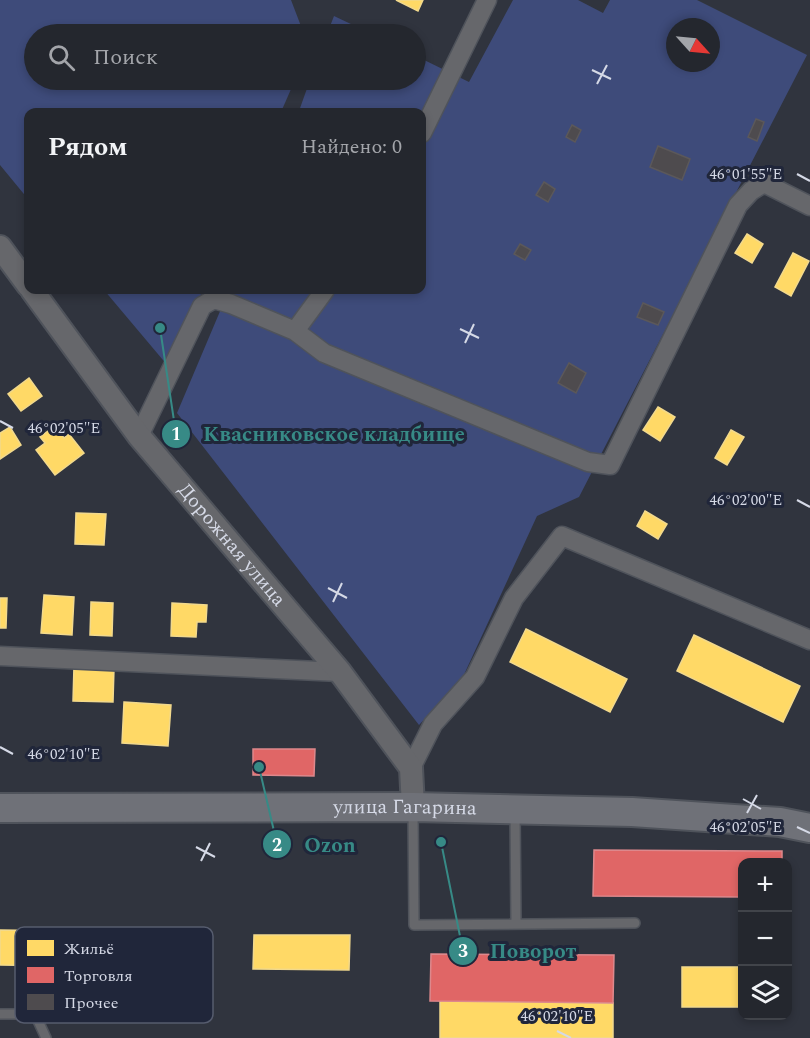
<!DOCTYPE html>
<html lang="ru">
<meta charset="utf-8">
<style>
body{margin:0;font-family:Spectral,serif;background:#2c2f36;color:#f1f3f6}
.controls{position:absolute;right:18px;bottom:18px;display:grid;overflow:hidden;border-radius:12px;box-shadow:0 3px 9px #0003}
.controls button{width:54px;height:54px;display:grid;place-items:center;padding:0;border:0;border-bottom:2px solid #41444a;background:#24272e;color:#f1f3f6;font:30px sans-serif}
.compass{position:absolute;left:666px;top:18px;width:54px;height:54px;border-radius:50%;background:#24272e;box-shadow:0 3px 9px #0003;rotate:117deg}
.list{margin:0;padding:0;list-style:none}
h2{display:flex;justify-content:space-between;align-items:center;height:78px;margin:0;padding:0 24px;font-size:26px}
h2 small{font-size:20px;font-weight:400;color:#a3a5aa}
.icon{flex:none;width:33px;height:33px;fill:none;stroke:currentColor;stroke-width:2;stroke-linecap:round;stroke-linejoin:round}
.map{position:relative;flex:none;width:810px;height:1038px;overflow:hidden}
.search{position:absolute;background:#24272e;box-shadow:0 3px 9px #0003;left:24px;top:24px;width:402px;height:66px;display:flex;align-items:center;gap:15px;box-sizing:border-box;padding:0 21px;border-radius:33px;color:#a3a5aa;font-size:22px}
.panel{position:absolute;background:#24272e;box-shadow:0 3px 9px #0003;left:24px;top:108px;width:402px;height:186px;border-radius:12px}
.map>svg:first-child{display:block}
</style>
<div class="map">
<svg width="810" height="1038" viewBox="0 0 810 1038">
<rect width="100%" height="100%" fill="#30343e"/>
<path fill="#3e4b7a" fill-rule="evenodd" d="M 0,0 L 291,0 L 304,34 L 34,34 L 34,80 L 295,80 L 281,112 L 28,112 L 28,199 L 0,165 Z
M 513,0 L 578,0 L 603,13 L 610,0 L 697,0 L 807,55 L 579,497 L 537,516 L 462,679 L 419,725 L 177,413 L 229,290 L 422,290 L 422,112 L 299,111 L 310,80 L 416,80 L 416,56 L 469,82 ZM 675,27 L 711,27 L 711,63 L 675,63 Z
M 334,16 L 372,34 L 327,34 Z
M 104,290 L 203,290 L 168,366 Z"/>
<path fill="#ffd966" stroke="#f2d98c" stroke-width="1.5" d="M 396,0 L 423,0 L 418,11 Z
M 747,234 L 763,244 L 752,263 L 735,253 Z
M 793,253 L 809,261 L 791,296 L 775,287 Z
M 29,378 L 42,396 L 21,411 L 8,394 Z
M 658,407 L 675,417 L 660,441 L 643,430 Z
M 55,426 L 64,438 L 69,434 L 84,453 L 55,475 L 36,450 L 45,443 L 40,437 Z
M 10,427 L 21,445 L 0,459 L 0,433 Z
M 731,430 L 744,437 L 727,465 L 715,458 Z
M 645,511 L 667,524 L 658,539 L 637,526 Z
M 76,513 L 106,514 L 104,545 L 75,544 Z
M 44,595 L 74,597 L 72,635 L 41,633 Z
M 0,598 L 7,598 L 6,628 L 0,628 Z
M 91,602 L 113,603 L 112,636 L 90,635 Z
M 172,603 L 207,605 L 206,622 L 197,622 L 196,637 L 171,636 Z
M 526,629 L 627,679 L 610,712 L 510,662 Z
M 694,635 L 800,686 L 783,722 L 677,671 Z
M 74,666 L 114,668 L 113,702 L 73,701 Z
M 124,702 L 171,705 L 168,746 L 122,743 Z
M 0,930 L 67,931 L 67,966 L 0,965 Z
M 254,935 L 350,935 L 349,970 L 253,969 Z
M 682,967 L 742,967 L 742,1007 L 682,1007 Z
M 440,1001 L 613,1003 L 613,1038 L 440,1038 Z"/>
<path fill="#e06666" stroke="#dd888c" stroke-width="1.5" d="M 253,749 L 315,749 L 314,776 L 253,775 Z
M 594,850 L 782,851 L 782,862 L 742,862 L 742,897 L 593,896 Z
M 431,954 L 614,955 L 613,1003 L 430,1001 Z"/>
<path fill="#4e4b4e" stroke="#5b585a" stroke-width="1.5" d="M 756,119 L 764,122 L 757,141 L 748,137 Z
M 572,125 L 581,130 L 575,142 L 566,137 Z
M 658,146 L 690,159 L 682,180 L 650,167 Z
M 544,182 L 555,189 L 548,202 L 536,195 Z
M 520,244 L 531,250 L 525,260 L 514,254 Z
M 643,303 L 664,312 L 658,325 L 637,317 Z
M 569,363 L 586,373 L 576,393 L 558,383 Z"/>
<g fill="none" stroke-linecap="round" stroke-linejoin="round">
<g stroke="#4f535b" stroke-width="12">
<path id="service" d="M 413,810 L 414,925 L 635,923
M 515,812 L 516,924
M 0,1014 L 35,1014 L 46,1038"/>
</g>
<g stroke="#4f535b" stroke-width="21">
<path id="minor" d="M 422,133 L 487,0
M 295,331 L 324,353 L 588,462 L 610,465 L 738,205 L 751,191 L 764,183 L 810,206
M 139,436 L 202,306 L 214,299 L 231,304 L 295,331 L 325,290
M 0,656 L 340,672
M 411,768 L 433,724 L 475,677 L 514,598 L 562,536 L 810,640"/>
</g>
<g stroke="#4f535b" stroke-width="26">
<g id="tertiary">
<path d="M 0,247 L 28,285"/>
<path id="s1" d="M 32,290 L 139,436 L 340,672 L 411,768 L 413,807"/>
</g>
</g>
<g stroke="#4f535b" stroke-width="32">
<g id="primary">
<path id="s2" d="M 0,808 L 413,807 L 632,812 L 780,822 L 810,828"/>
</g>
</g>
<use href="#service" stroke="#66676b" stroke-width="9"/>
<use href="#minor" stroke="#66676b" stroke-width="18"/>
<use href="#tertiary" stroke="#66676b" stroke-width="22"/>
<use href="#primary" stroke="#6f7178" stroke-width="28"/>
</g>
<path fill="none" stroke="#d5d9e6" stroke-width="2" d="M 592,70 L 611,79M 597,84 L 607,65M 797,174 L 810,181M 460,329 L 479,338M 465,343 L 474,324M 0,421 L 13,428M 797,500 L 810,507M 328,588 L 347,598M 333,602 L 342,583M 0,747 L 13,754M 743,799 L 761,809M 747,813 L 757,795M 797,827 L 810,833M 196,847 L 215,857M 201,861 L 210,843M 557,1031 L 571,1038"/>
<g text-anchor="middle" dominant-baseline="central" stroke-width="6" stroke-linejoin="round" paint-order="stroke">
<g font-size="20" fill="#d5d9e6" stroke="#20263a">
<text stroke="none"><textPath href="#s1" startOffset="324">Дорожная улица</textPath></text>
<text stroke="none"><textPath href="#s2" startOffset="405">улица Гагарина</textPath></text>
</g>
</g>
<rect x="15" y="927" width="198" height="96" rx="9" fill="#20263a" stroke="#565c6e" stroke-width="1.5"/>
<rect x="27" y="940" width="27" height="16" fill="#ffd966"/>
<rect x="27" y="967" width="27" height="16" fill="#e06666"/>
<rect x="27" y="994" width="27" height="16" fill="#4e4b4e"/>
<g font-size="16" fill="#d5d9e6">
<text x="64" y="954">Жильё</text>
<text x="64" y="981">Торговля</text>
<text x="64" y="1008">Прочее</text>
</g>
<g font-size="15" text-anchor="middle" fill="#d5d9e6" stroke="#20263a" stroke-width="6" stroke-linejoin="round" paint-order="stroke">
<text x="746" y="179">46°01'55"E</text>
<text x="64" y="433">46°02'05"E</text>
<text x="746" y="505">46°02'00"E</text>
<text x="64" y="759">46°02'10"E</text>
<text x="746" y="832">46°02'05"E</text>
<text x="557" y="1021">46°02'10"E</text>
</g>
<path fill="none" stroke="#378a86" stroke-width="2" d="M160 328L176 434M259 767L277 844M441 842L463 951"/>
<g fill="#378a86" stroke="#20263a" stroke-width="2">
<circle cx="160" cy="328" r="6"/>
<circle cx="259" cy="767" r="6"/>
<circle cx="441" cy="842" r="6"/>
<circle cx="176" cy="434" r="15"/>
<circle cx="277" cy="844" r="15"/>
<circle cx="463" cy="951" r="15"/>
</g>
<g font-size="18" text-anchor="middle" font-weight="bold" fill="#fff">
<text x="176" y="440">1</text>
<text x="277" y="851">2</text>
<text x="463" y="957">3</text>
</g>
<g font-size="21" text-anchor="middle" font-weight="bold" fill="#378a86" stroke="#20263a" stroke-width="6" stroke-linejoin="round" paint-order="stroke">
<text x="334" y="441">Квасниковское кладбище</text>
<text x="330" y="852">Ozon</text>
<text x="533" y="958">Поворот</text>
</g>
</svg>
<div class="controls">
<button>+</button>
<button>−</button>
<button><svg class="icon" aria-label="layers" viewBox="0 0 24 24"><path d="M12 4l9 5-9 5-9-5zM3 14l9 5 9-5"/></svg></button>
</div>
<svg class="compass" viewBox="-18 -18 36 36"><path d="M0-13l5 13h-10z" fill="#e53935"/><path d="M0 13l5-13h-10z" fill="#a3a5aa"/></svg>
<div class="search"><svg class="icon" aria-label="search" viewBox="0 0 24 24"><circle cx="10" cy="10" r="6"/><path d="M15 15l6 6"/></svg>Поиск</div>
<section class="panel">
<h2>Рядом<small>Найдено: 0</small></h2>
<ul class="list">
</ul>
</section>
</div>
